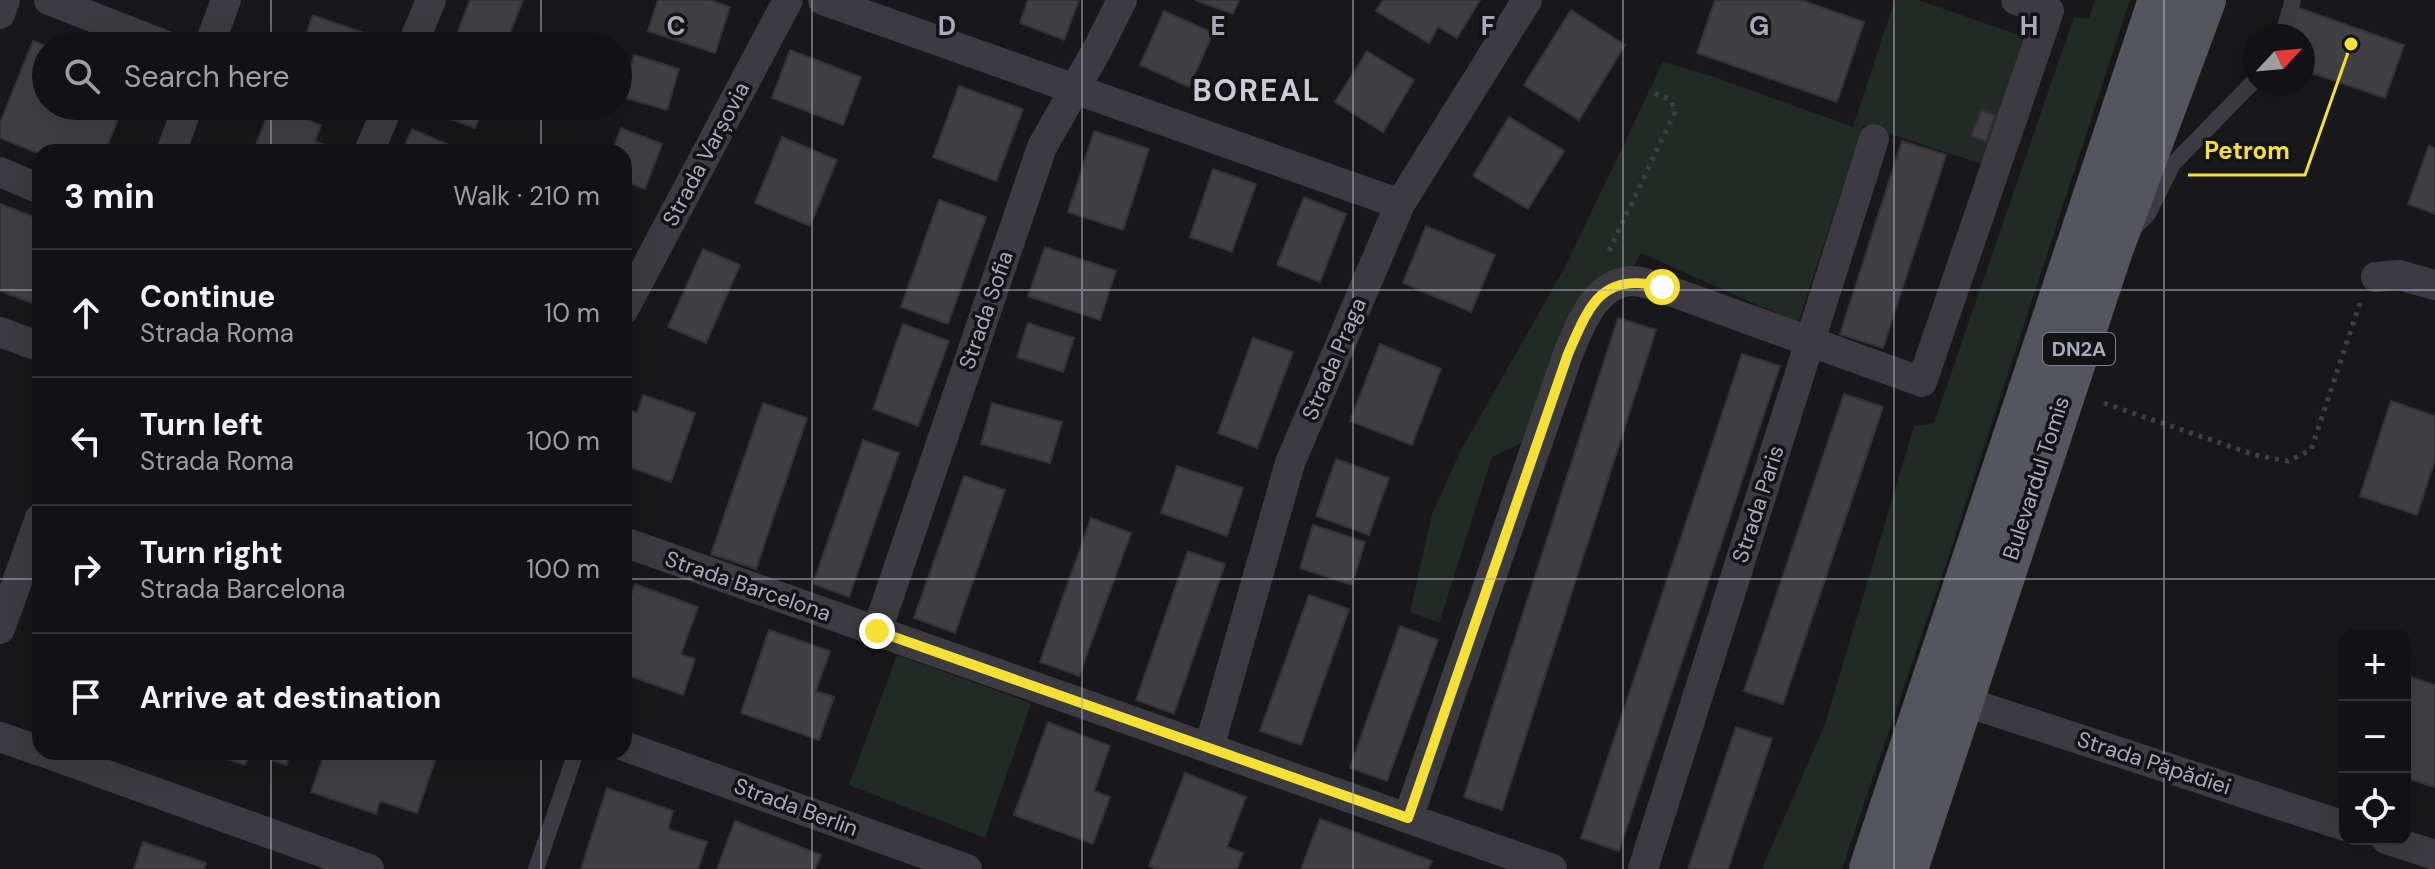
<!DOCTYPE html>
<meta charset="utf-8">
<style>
body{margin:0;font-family:"DM Sans",sans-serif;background:#1b1b1d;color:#f1f3f6}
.controls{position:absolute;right:24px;bottom:24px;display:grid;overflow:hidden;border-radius:16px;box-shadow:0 8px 32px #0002}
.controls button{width:72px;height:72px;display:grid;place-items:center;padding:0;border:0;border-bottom:2px solid #313234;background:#121214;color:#f1f3f6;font:40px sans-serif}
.compass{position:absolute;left:2243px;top:24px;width:72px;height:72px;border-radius:50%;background:#121214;box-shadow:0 8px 32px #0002;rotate:64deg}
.stop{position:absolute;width:24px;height:24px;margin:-18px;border:6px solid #f5e135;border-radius:50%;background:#fff}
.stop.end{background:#f5e135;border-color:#fff;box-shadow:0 2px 8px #0008}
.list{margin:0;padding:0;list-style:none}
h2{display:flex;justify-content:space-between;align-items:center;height:104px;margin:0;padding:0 32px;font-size:34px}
h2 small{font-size:26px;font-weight:400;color:#9c9ea0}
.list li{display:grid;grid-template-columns:52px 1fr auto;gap:24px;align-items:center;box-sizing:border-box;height:128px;padding:0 32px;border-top:2px solid #313234}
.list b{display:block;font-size:30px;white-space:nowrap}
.list p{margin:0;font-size:26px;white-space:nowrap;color:#9c9ea0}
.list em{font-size:26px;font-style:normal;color:#9c9ea0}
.icon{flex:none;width:44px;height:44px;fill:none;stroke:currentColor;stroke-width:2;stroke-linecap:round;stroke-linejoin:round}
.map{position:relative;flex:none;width:2435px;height:869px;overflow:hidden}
.search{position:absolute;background:#121214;box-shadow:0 8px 32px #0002;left:32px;top:32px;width:600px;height:88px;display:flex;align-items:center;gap:20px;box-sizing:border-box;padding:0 28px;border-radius:44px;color:#9c9ea0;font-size:30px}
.panel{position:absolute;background:#121214;box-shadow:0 8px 32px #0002;left:32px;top:144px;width:600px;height:616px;border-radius:24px}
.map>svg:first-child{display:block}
</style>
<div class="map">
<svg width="2435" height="869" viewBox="0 0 2435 869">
<rect width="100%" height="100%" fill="#18181a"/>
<path fill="#222a25" d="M 1895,0 L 1918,0 L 2019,35 L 2027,53 L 1985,165 L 1863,125 L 1798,323 L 1641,253 L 1631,270 L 1585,298 L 1520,444 L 1492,457 L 1439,623 L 1410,612 L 1432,514 L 1461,450 L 1565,267 L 1663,62 L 1711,76 L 1853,127 Z
M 2095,0 L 2130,0 L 1947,561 L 1842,869 L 1762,869 L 1825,724 L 1914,426 L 1934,423 L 2074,17 L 2089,19 Z
M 897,655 L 1031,703 L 985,838 L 849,785 Z"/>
<path fill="#403f44" stroke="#333236" stroke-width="2" d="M 470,0 L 523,0 L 505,46 L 489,46 L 457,34 Z
M 658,0 L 710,0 L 730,7 L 715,53 L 648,31 Z
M 1028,0 L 1079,0 L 1064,40 L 1020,23 Z
M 1195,0 L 1239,0 L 1233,14 Z
M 1383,0 L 1480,0 L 1457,38 L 1438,27 L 1429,43 L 1376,11 Z
M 1715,0 L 1801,0 L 1864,22 L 1837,102 L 1697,53 Z
M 2296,7 L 2404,45 L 2385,98 L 2303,70 L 2303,36 L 2286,36 Z
M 1571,10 L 1625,45 L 1579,120 L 1524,85 Z
M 1164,11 L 1213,33 L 1189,87 L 1140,65 Z
M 313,15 L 387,41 L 385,46 L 302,46 Z
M 33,41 L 46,46 L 46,106 L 123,106 L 105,152 L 40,152 L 40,154 L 0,138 L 0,123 Z
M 790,50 L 861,77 L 843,125 L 772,98 Z
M 1367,51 L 1414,80 L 1383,132 L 1335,102 Z
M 634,55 L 679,69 L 667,110 L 622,97 Z
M 959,86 L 1023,109 L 996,181 L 933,157 Z
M 271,106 L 321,125 L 315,141 L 342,152 L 253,152 Z
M 427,106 L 484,106 L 475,128 L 425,110 Z
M 1982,110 L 1995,116 L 1986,141 L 1971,136 Z
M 1509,117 L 1564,151 L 1528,209 L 1473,176 Z
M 621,128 L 662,144 L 645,189 L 624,181 L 624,152 L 612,152 Z
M 412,129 L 461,150 L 460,152 L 402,152 Z
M 1094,131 L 1149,149 L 1123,230 L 1068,212 Z
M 782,137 L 837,160 L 810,226 L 755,203 Z
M 1902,141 L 1946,155 L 1883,348 L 1840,334 Z
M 2429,146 L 2435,148 L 2435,214 L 2408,204 Z
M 1213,169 L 1256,184 L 1232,252 L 1190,237 Z
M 1304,197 L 1346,214 L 1320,282 L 1277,265 Z
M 939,200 L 986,217 L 948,324 L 901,307 Z
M 0,204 L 40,219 L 40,306 L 0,291 Z
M 1426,226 L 1495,255 L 1471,312 L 1403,283 Z
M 1045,247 L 1116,271 L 1100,320 L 1028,296 Z
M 703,249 L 740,265 L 706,343 L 668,327 Z
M 1618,318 L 1656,330 L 1502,810 L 1464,797 Z
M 1028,323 L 1074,338 L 1063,372 L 1017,357 Z
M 903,324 L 949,341 L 918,426 L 873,409 Z
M 1253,338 L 1293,352 L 1257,448 L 1218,433 Z
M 1380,344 L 1441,369 L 1412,445 L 1350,421 Z
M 1742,354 L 1780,366 L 1619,851 L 1581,838 Z
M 1844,394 L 1883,407 L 1783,704 L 1744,691 Z
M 643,395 L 695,413 L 671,482 L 624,465 L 624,408 L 637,413 Z
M 2391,401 L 2435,416 L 2435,460 L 2417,515 L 2360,496 Z
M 763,403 L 807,418 L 756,569 L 711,554 Z
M 992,403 L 1062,422 L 1050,463 L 981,444 Z
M 863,440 L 899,453 L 849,597 L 813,584 Z
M 1336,459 L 1389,478 L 1369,535 L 1316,516 Z
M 1177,466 L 1243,488 L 1227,536 L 1161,513 Z
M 964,476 L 1005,490 L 955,633 L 914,618 Z
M 1091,518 L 1131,533 L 1079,676 L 1040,662 Z
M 1313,525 L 1365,542 L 1352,585 L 1300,568 Z
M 1188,551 L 1225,564 L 1174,714 L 1136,700 Z
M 635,584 L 698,607 L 681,654 L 695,659 L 683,695 L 624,674 L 624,615 Z
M 1309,595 L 1349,609 L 1301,745 L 1260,731 Z
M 1400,626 L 1438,640 L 1387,781 L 1350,768 Z
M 769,630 L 830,651 L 816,691 L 834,697 L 819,740 L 741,713 Z
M 2405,675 L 2435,685 L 2435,787 L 2405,778 Z
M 1048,722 L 1110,746 L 1094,791 L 1110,797 L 1093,844 L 1014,815 Z
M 1736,727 L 1772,739 L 1728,869 L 1688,869 Z
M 206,752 L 250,752 L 245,765 Z
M 250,752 L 291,752 L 286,765 Z
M 325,752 L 438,752 L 417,813 L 380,801 L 376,814 L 311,792 Z
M 1185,773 L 1246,797 L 1227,847 L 1243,853 L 1237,869 L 1156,869 L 1149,866 Z
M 607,788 L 673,811 L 668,829 L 707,842 L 698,869 L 581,869 Z
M 1320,819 L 1432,861 L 1428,869 L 1301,869 Z
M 735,821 L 821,855 L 815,869 L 717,869 Z
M 143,842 L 206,863 L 204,869 L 134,869 Z"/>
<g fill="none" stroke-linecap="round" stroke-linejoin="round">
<path stroke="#3f3f46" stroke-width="5" stroke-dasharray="4 6" stroke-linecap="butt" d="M 1609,251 L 1675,112 L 1671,100 L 1649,91
M 2104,403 L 2255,455 L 2288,461 L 2311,450 L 2360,303"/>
<path stroke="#3b3b41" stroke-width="16" d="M 2282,36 L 2293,0
M 2136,226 L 2148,214 L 2173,164 L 2255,80
M 536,869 L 576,752"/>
<path stroke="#3b3b41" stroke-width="30" d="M 49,0 L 167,46
M 823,0 L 1400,204
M 0,14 L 5,0
M 209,46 L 226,0
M 412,46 L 431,0
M 171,152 L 188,106
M 369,152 L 388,106
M 0,172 L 40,189
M 2376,277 L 2399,275 L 2435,285
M 624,309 L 788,0
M 0,332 L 40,347
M 624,542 L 1552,869
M 0,629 L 40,518
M 877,631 L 1042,147 L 1098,48 L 1122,0
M 1963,701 L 2345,826
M 0,737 L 40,751
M 624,746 L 967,869
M 1209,748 L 1290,463 L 1400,204 L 1527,0
M 43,752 L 369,869
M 1408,818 L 1568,354 C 1580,325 1594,284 1631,281 C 1639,281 1649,284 1656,286 L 1922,382 L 2049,11 L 2016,0
M 2386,839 L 2435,855
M 1643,869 L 1874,139"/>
<path stroke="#55555e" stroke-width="44" d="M 1871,869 L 2160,0
M 1906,869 L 2111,250 L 2204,0"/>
</g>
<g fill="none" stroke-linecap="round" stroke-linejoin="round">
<path stroke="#f5e135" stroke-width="10" d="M 877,631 L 1408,818 L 1568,354 C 1589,306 1601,271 1662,287"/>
</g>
<path fill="none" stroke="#aaabba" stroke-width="2" stroke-opacity="0.55" d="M 271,0 L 271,46M 541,0 L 541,46M 812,0 L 812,869M 1082,0 L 1082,869M 1353,0 L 1353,869M 1623,0 L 1623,869M 1894,0 L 1894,869M 2164,0 L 2164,869M 271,106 L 271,152M 541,106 L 541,152M 0,290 L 40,290M 624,290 L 2435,290M 0,579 L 40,579M 624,579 L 2435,579M 271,752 L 271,869M 541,752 L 541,869"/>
<g text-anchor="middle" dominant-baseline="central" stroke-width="7" stroke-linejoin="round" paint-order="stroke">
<rect fill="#131315" stroke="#7d7d88" stroke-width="2" x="2043" y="333" width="72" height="32" rx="6"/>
<g font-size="20" font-weight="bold" fill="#aaabba">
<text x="2079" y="349">DN2A</text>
</g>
<g font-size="22" fill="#aaabba" stroke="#131315">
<text transform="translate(706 154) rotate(-62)">Strada Varșovia</text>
<text transform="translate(986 310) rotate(-71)">Strada Sofia</text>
<text transform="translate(1334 359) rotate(-67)">Strada Praga</text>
<text transform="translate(2036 478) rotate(-72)">Bulevardul Tomis</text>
<text transform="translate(1758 504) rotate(-72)">Strada Paris</text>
<text transform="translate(748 586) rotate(19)">Strada Barcelona</text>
<text transform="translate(2154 763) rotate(18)">Strada Păpădiei</text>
<text transform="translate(796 807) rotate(20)">Strada Berlin</text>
</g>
<g font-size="30" font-weight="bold" letter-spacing="2" fill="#cbcbd6" stroke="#131315">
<text x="1257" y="90">BOREAL</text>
</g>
</g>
<g font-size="26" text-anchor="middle" font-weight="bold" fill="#aaabba" stroke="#131315" stroke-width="7" stroke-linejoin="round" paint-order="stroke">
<text x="676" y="35">C</text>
<text x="947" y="35">D</text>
<text x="1218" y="35">E</text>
<text x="1488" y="35">F</text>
<text x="1759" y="35">G</text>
<text x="2029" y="35">H</text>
</g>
<path fill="none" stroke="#f5e135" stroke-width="3" d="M2351 44L2305 175H2188"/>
<circle fill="#f5e135" stroke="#131315" stroke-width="3" cx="2351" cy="44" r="8"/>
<g font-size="24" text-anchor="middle" font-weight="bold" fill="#f5e135" stroke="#131315" stroke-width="7" stroke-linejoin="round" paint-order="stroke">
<text x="2247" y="159">Petrom</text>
</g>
</svg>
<div class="controls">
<button>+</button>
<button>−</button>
<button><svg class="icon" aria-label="locate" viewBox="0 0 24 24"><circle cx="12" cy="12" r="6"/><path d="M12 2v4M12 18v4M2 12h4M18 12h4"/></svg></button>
</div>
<svg class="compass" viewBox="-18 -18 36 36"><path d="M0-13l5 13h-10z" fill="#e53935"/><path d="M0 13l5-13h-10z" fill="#9c9ea0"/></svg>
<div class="stop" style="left:1662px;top:287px"></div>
<div class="stop end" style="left:877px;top:631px"></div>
<div class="search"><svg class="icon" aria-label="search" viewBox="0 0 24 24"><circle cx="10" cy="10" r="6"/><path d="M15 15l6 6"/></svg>Search here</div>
<section class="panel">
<h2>3 min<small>Walk · 210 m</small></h2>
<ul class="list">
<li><svg class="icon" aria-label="ahead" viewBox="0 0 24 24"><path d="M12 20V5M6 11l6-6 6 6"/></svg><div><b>Continue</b><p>Strada Roma</p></div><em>10 m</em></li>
<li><svg class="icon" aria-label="left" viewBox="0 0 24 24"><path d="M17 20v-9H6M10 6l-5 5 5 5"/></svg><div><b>Turn left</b><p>Strada Roma</p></div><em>100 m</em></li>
<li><svg class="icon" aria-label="right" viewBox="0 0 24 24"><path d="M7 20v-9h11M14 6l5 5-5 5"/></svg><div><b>Turn right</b><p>Strada Barcelona</p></div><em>100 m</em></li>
<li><svg class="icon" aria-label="arrive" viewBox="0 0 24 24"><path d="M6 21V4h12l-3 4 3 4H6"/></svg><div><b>Arrive at destination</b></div></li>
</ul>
</section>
</div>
